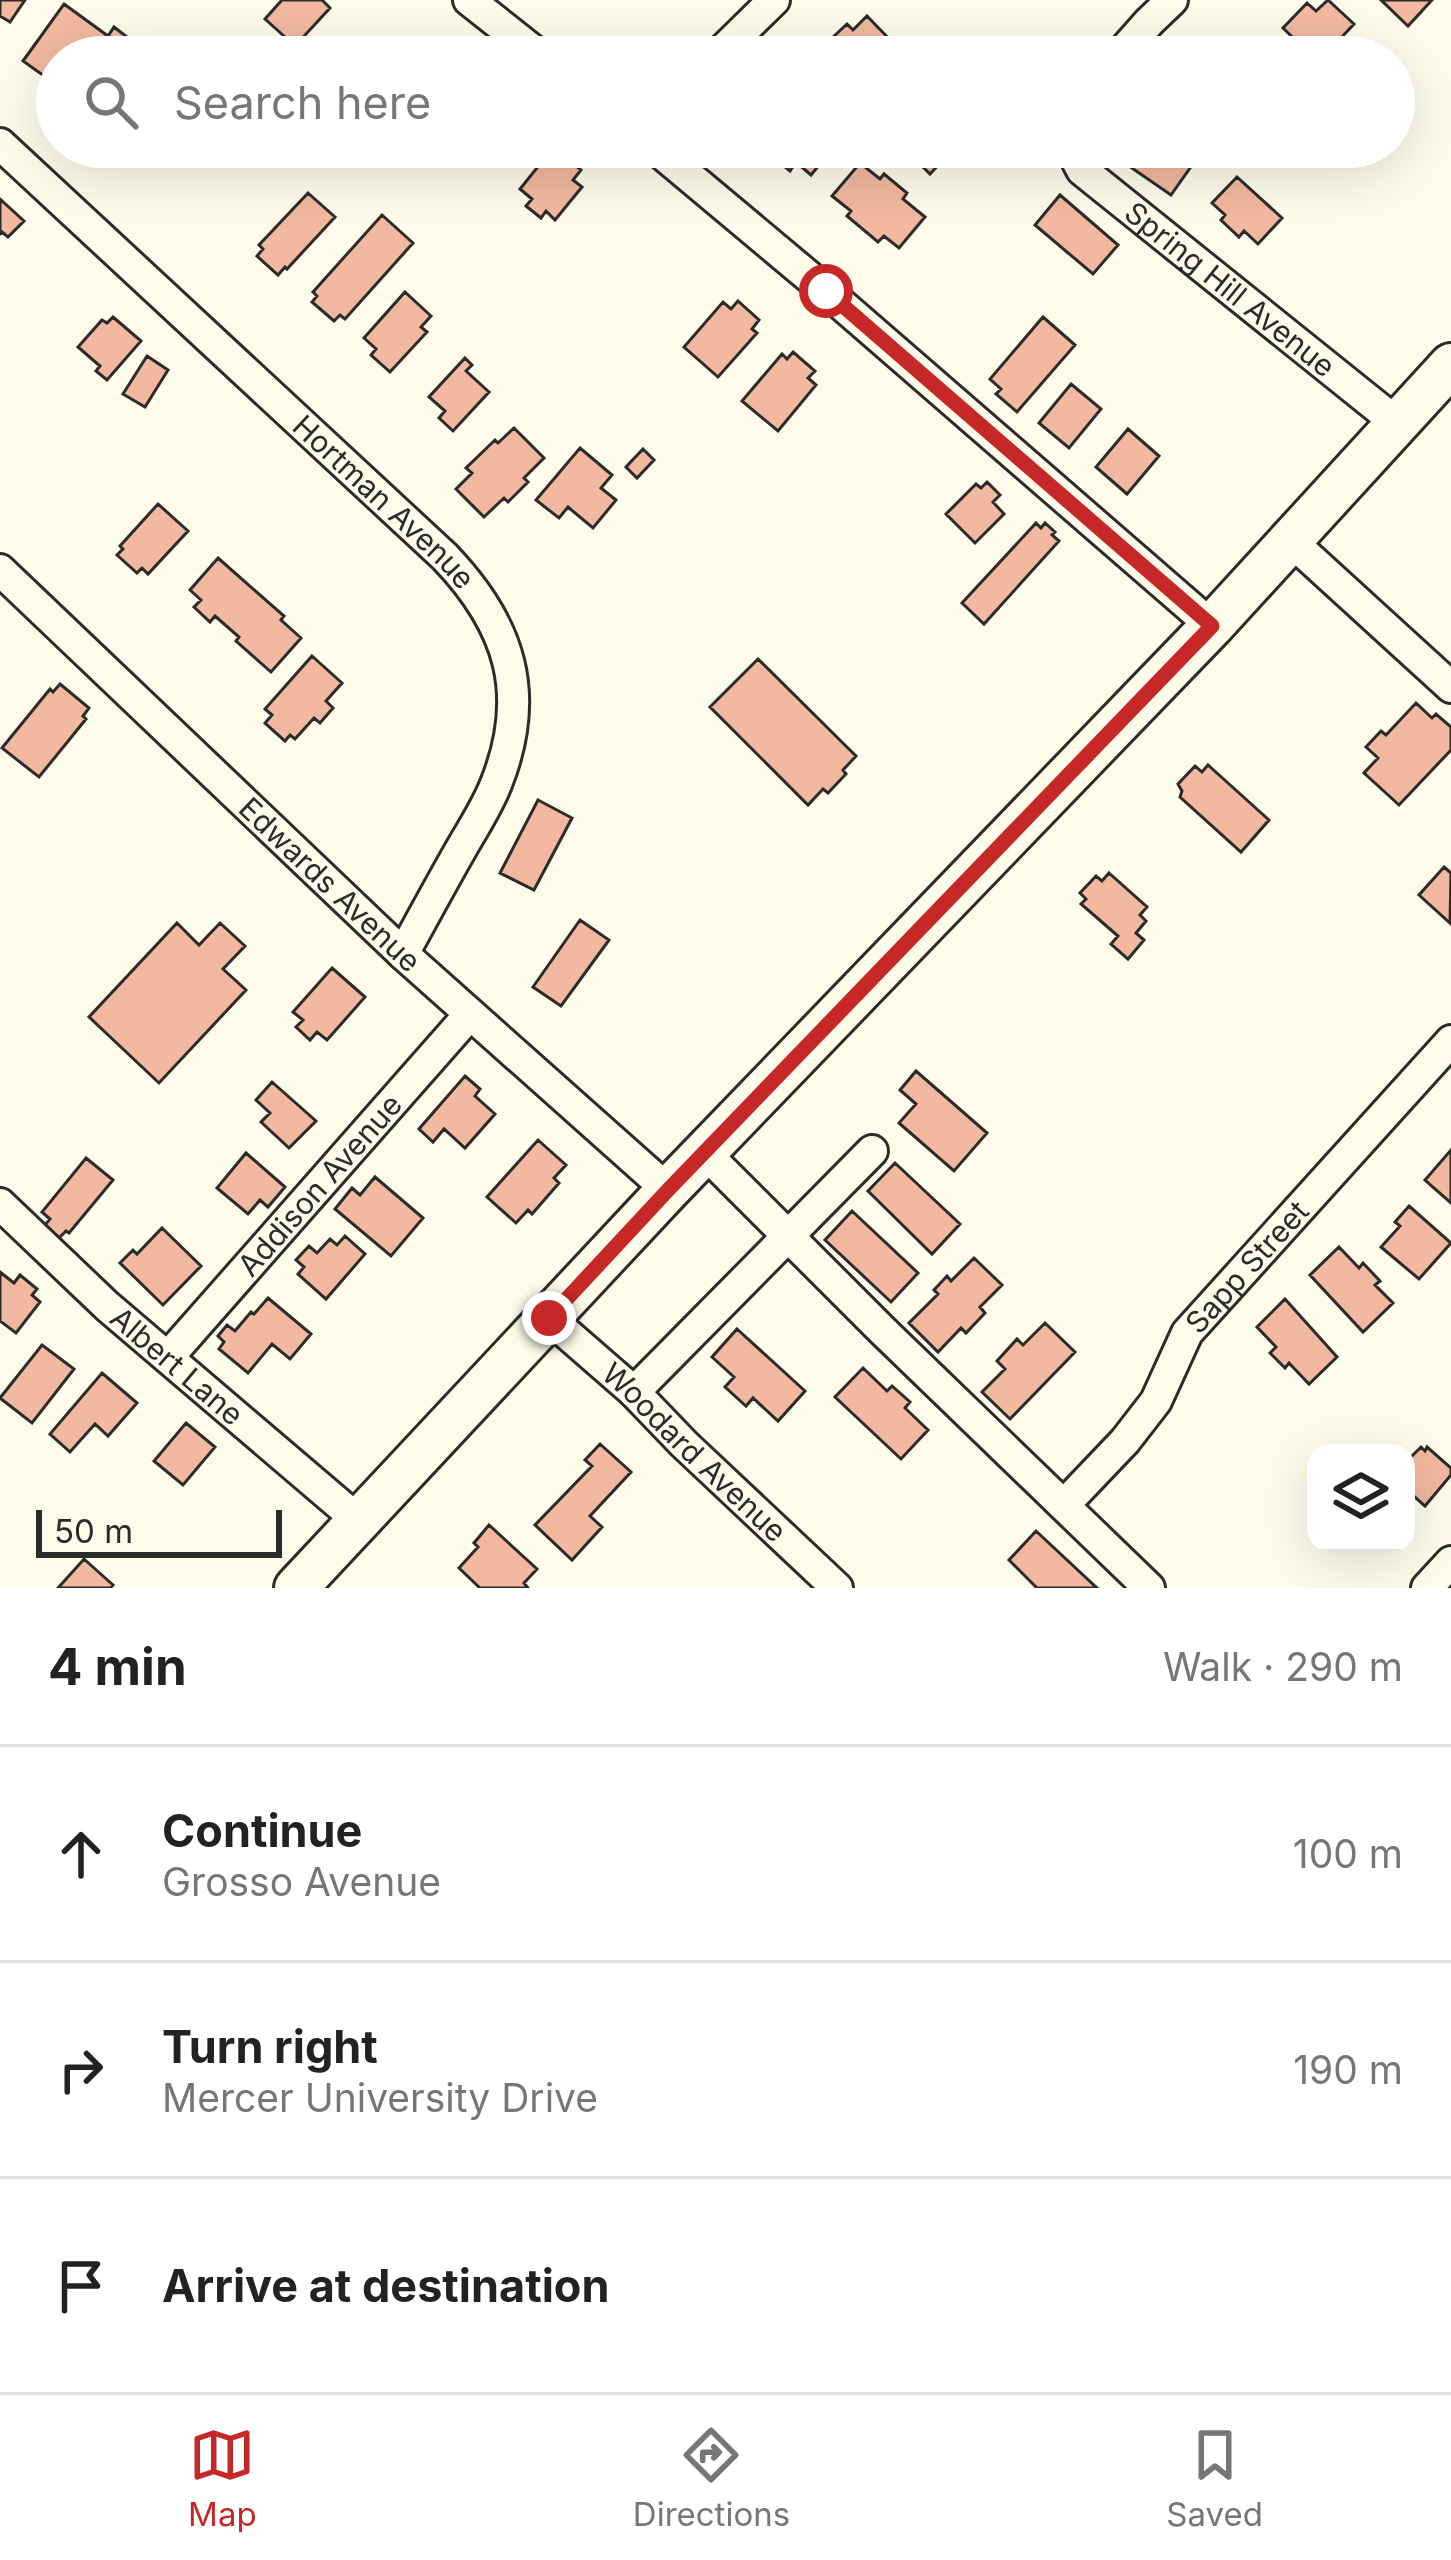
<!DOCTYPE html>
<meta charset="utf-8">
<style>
body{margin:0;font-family:Inter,sans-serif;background:#f6f6f6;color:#222}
.controls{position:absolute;right:36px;bottom:36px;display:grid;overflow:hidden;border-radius:24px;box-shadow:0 12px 48px #0002}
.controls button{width:108px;height:108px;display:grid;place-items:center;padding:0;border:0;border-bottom:3px solid #e0e0e0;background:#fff;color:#222;font:60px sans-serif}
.scale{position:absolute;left:36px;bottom:30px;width:246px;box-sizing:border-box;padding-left:12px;border:6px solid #2b2b2b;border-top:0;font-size:33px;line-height:42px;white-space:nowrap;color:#2b2b2b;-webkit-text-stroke:9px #fdfbea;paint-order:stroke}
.stop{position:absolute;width:36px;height:36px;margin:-27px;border:9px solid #c62828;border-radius:50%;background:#fff}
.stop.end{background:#c62828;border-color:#fff;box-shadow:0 3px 12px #0008}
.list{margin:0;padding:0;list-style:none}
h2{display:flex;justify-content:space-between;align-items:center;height:156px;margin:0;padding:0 48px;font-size:51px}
h2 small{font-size:39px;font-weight:400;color:#767676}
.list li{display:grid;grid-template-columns:78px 1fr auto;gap:36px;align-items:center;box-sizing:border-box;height:216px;padding:0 48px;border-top:3px solid #e0e0e0}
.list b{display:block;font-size:45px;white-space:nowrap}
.list p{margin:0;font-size:39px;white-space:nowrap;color:#767676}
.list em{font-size:39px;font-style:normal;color:#767676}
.icon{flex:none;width:66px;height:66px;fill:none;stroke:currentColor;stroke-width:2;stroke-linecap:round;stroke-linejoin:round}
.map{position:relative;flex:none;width:1451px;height:1588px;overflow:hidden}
.search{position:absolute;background:#fff;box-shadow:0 12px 48px #0002;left:36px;right:36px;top:36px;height:132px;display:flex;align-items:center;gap:30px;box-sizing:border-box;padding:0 42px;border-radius:66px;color:#767676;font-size:45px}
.sheet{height:804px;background:#fff}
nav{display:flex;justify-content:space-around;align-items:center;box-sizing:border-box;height:168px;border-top:3px solid #e0e0e0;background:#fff;font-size:33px;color:#767676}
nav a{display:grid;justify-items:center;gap:6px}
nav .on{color:#c62828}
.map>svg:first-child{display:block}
</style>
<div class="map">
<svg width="1451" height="1588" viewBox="0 0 1451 1588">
<rect width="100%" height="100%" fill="#fdfbea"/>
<path fill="#f2b8a0" stroke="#2b2b2b" stroke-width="3" d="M 0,0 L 25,0 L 10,22 L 0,16 Z
M 282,0 L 322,0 L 330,8 L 295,46 L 265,19 Z
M 1328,0 L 1354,24 L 1323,57 L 1313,57 L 1283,28 L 1307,3 L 1316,11 Z
M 1381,0 L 1432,0 L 1408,26 Z
M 64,4 L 108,36 L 114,27 L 127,37 L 113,57 L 98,57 L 83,46 L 76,57 L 57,57 L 57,67 L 53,64 L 44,76 L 23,61 Z
M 867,16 L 896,46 L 885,57 L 817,57 L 815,54 L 847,24 L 853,30 Z
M 761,147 L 834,147 L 811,175 L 796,162 L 790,171 Z
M 903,147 L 966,147 L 948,165 L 943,160 L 930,174 Z
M 1110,147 L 1182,147 L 1197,158 L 1171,195 L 1107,151 Z
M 548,154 L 557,161 L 562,154 L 581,170 L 573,180 L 582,187 L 555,220 L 546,211 L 541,218 L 526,206 L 532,199 L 520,189 Z
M 860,163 L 880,179 L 884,174 L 907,193 L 903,199 L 925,217 L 899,248 L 884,236 L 878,242 L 847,216 L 851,211 L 832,196 Z
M 1237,177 L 1282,218 L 1258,244 L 1244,231 L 1239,237 L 1221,220 L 1225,215 L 1212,203 Z
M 308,193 L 335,217 L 287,269 L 285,267 L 278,275 L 257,256 L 263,249 L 259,245 Z
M 1060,195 L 1118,245 L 1093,274 L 1035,225 Z
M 0,199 L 24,221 L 8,237 L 2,232 L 0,234 Z
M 382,215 L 413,243 L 345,319 L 340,315 L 334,321 L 312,302 L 317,296 L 313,292 Z
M 405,292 L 431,316 L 421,327 L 427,332 L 390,372 L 371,355 L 376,349 L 364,338 Z
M 738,301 L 759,320 L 752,329 L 757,333 L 718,377 L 684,347 L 723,302 L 731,309 Z
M 113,317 L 141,341 L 107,380 L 96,371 L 100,366 L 78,347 L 102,320 L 107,323 Z
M 1043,317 L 1075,345 L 1017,412 L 996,394 L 1001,389 L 990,379 Z
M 793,352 L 815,371 L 808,378 L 816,385 L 778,431 L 742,401 L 782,354 L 787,359 Z
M 147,356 L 168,370 L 145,407 L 123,394 Z
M 465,358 L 472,365 L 466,371 L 489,392 L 453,431 L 439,418 L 445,411 L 429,397 Z
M 1071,384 L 1101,409 L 1069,448 L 1039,423 Z
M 514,428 L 544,458 L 524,478 L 528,482 L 508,502 L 504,498 L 484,517 L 456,489 L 472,473 L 466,468 L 495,440 L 498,443 Z
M 1128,429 L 1159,456 L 1127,494 L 1096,467 Z
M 580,448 L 612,475 L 601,488 L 616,500 L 593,528 L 568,507 L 559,518 L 536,500 Z
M 643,449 L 654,460 L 637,478 L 626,467 Z
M 987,482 L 1000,495 L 993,502 L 1004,514 L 975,543 L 946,514 L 976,484 L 981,488 Z
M 158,504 L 188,531 L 148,574 L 142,568 L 137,573 L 117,555 L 123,549 L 120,546 Z
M 1036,523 L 1041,528 L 1045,523 L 1055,532 L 1052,535 L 1059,541 L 984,624 L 962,603 Z
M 218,558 L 284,616 L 281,620 L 301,638 L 271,672 L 236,641 L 239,637 L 215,616 L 210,622 L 194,607 L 201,600 L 190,590 Z
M 312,656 L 342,683 L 326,701 L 333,708 L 320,723 L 314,718 L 295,739 L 290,735 L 285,741 L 265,723 L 272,715 L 265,709 Z
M 758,659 L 856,756 L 843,770 L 846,774 L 828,793 L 823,789 L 808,805 L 710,707 Z
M 60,684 L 89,708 L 83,716 L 86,719 L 39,777 L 2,748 L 50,689 L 53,692 Z
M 1416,703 L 1432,718 L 1436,714 L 1451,727 L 1451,750 L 1399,805 L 1364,773 L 1378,758 L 1366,747 L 1381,731 L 1386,735 Z
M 1208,765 L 1269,820 L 1241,852 L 1180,797 L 1182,791 L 1178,784 L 1195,766 L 1202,772 Z
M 538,800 L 572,818 L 534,890 L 500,873 Z
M 1444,867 L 1451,873 L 1450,923 L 1419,895 Z
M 1109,873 L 1147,907 L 1140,915 L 1146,921 L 1136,933 L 1144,940 L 1128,959 L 1111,944 L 1118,936 L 1081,904 L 1086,899 L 1080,893 L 1096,876 L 1102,881 Z
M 580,920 L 609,940 L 561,1006 L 533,987 Z
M 177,923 L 199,945 L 220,923 L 245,946 L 223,969 L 246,990 L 159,1083 L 89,1017 Z
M 332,968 L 365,997 L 327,1040 L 317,1032 L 310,1040 L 296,1027 L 303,1020 L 293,1012 Z
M 916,1071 L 987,1133 L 954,1171 L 899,1123 L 916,1104 L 900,1090 Z
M 465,1076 L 480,1089 L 475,1096 L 495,1114 L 465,1148 L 444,1129 L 433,1142 L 419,1129 Z
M 272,1082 L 316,1121 L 289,1148 L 261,1122 L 270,1113 L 256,1100 Z
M 538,1140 L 566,1165 L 554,1178 L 559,1183 L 532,1214 L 528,1210 L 516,1223 L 487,1197 Z
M 1451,1150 L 1451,1203 L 1425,1180 Z
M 246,1153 L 285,1187 L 268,1207 L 260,1200 L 248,1214 L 217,1188 Z
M 86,1158 L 113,1180 L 69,1233 L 66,1231 L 59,1238 L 44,1226 L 50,1219 L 42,1212 Z
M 895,1163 L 960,1224 L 932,1254 L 868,1191 Z
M 375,1177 L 423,1218 L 391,1256 L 335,1209 L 352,1188 L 360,1195 Z
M 1409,1206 L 1451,1243 L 1419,1279 L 1381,1247 L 1400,1226 L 1395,1222 Z
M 852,1211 L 918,1273 L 891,1302 L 825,1240 Z
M 162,1228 L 201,1266 L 163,1305 L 120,1263 L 133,1250 L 137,1254 Z
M 345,1236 L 365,1254 L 326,1299 L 298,1274 L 304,1267 L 296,1260 L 309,1246 L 317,1253 L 330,1239 L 337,1245 Z
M 1339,1247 L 1359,1268 L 1363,1263 L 1380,1281 L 1375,1285 L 1393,1303 L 1363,1332 L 1310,1275 Z
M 974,1258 L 1002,1285 L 980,1307 L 985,1313 L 966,1333 L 961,1328 L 938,1352 L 909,1323 L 938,1294 L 934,1290 L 947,1276 L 951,1281 Z
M 0,1272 L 14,1283 L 20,1275 L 37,1289 L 32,1295 L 40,1302 L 16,1333 L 0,1321 Z
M 268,1298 L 311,1334 L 290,1359 L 272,1344 L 248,1373 L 219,1349 L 224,1342 L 218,1336 L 227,1325 L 235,1331 L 251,1312 L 254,1314 Z
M 1285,1299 L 1337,1357 L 1309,1384 L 1289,1363 L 1285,1368 L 1270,1353 L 1276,1347 L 1257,1327 Z
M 1045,1323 L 1075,1352 L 1010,1419 L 982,1392 L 1005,1369 L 997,1361 L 1017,1339 L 1023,1345 Z
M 737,1329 L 805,1391 L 778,1421 L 753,1398 L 746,1406 L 725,1387 L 734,1377 L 712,1357 Z
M 42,1345 L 74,1369 L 32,1423 L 0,1398 Z
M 863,1368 L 887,1391 L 892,1386 L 910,1402 L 905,1408 L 928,1430 L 901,1459 L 835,1397 Z
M 102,1373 L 137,1403 L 108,1436 L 95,1424 L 70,1452 L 50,1434 Z
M 186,1423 L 215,1447 L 183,1485 L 154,1461 Z
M 600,1444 L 631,1472 L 590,1516 L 602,1527 L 572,1560 L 535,1525 L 592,1466 L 585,1460 Z
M 1421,1447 L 1425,1451 L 1427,1447 L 1451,1468 L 1451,1475 L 1425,1506 L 1406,1489 L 1406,1456 L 1409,1459 Z
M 489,1525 L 537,1569 L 524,1583 L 528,1588 L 480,1588 L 459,1568 L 478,1547 L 474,1543 Z
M 1036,1531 L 1097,1588 L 1037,1588 L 1009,1560 Z
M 84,1559 L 113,1585 L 110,1588 L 58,1588 Z"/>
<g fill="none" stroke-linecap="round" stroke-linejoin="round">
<g stroke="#2b2b2b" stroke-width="36">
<g id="street">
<path d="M 469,0 L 541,57"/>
<path d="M 716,57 L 774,0"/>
<path d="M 1118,57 L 1149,22 L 1172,0"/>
<path id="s1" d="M 0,144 L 445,557 C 510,625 532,694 496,784 C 487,807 473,828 461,849 C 441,884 422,919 403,954"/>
<path d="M 654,147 L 826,291 L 1212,626"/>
<path id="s2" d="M 1070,147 L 1082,170 L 1397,423"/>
<path d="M 1291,541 L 1451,687"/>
<path id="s3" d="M 0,570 L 403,954 L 668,1190"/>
<path d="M 705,1153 L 883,1331 L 1149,1588"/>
<path id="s4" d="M 0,1204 L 107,1306 L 359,1521"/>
<path id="s5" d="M 549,1318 L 634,1392 L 684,1444 L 837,1588"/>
<path id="s6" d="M 169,1356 L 470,1014"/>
<path d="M 634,1392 L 872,1151"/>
<path id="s7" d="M 1064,1505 L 1125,1441 L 1156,1401 L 1187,1333 L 1451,1041"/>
<path d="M 1427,1588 L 1451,1562"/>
</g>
</g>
<g stroke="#2b2b2b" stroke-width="48">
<path id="secondary" d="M 296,1588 L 668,1190 L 1212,626 L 1451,365"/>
</g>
<use href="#street" stroke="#fdfbea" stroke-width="30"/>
<use href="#secondary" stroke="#fdfbea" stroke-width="42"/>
</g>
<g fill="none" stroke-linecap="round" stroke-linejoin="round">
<path stroke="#c62828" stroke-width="15" d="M 549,1318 L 668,1190 L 1212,626 L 826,291"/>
</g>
<g text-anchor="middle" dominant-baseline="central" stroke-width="9" stroke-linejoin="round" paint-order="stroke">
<g font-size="30" fill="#2b2b2b" stroke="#fdfbea">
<text stroke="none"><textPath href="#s2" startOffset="216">Spring Hill Avenue</textPath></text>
<text stroke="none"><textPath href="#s1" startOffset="525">Hortman Avenue</textPath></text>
<text stroke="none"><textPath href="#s3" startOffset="456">Edwards Avenue</textPath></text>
<text stroke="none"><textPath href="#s6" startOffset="228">Addison Avenue</textPath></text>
<text stroke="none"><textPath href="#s7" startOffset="303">Sapp Street</textPath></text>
<text stroke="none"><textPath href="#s4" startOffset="240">Albert Lane</textPath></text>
<text stroke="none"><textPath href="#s5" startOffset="198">Woodard Avenue</textPath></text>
</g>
</g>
</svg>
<div class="controls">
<button><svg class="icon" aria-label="layers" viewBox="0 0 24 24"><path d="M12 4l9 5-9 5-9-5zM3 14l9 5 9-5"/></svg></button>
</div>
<div class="scale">50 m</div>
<div class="stop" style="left:826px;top:291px"></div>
<div class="stop end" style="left:549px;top:1318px"></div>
<div class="search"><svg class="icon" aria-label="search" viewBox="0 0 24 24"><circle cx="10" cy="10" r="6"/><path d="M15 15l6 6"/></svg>Search here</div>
</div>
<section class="sheet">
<h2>4 min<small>Walk · 290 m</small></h2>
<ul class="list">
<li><svg class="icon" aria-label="ahead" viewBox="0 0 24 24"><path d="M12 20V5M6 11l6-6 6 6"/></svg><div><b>Continue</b><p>Grosso Avenue</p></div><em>100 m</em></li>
<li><svg class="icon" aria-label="right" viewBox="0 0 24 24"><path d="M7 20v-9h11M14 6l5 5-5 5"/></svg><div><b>Turn right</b><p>Mercer University Drive</p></div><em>190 m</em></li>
<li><svg class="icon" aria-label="arrive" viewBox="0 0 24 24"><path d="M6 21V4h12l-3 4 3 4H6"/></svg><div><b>Arrive at destination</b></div></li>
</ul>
</section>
<nav>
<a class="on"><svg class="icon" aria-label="map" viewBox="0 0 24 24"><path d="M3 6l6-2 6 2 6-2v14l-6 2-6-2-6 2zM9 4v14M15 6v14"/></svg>Map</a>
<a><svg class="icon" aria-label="directions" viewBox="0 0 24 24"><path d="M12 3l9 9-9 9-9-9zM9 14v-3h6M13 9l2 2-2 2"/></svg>Directions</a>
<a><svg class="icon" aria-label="saved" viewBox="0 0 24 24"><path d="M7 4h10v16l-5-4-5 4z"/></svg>Saved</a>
</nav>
